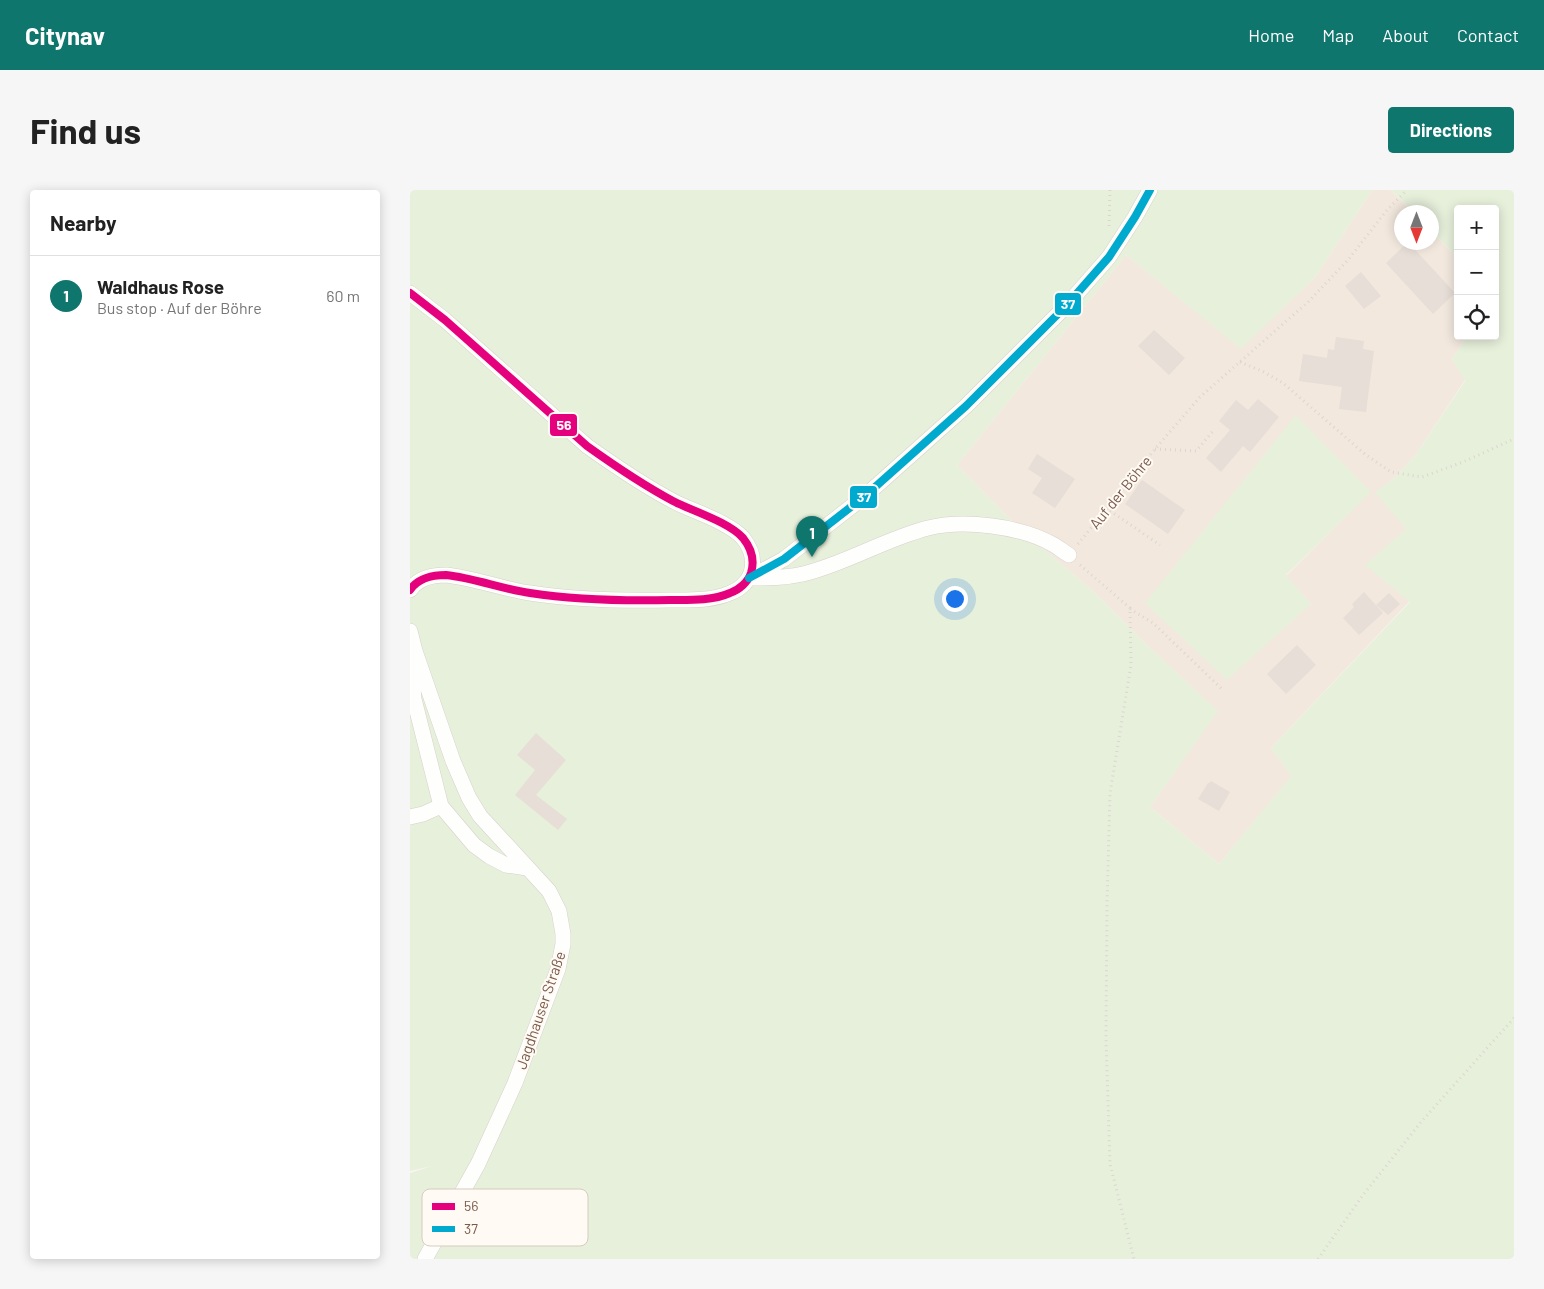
<!DOCTYPE html>
<meta charset="utf-8">
<style>
body{margin:0;font-family:Barlow,sans-serif;background:#f6f6f6;color:#222}
.controls{position:absolute;right:15px;top:15px;display:grid;overflow:hidden;border-radius:5px;box-shadow:0 2px 12px #0003}
.controls button{width:45px;height:45px;display:grid;place-items:center;padding:0;border:0;border-bottom:1px solid #e0e0e0;background:#fff;color:#222;font:25px sans-serif}
.compass{position:absolute;left:984px;top:15px;width:45px;height:45px;border-radius:50%;background:#fff;box-shadow:0 2px 12px #0003;rotate:180deg}
.you{position:absolute;left:544px;top:408px;width:18px;height:18px;margin:-12px;border:4px solid #fff;border-radius:50%;background:#1a73e8;box-shadow:0 0 0 8px #1a73e833}
.badge{display:grid;place-items:center;width:32px;height:32px;border-radius:50%;background:#0f766e;color:#fff;font-size:16px;font-weight:700}
.pin{position:absolute;translate:-50% -41px;filter:drop-shadow(0 1px 2px #0008)}
.pin::after{content:'';position:absolute;top:26px;width:18px;height:15px;background:inherit;clip-path:polygon(0 0,100% 0,50% 100%)}
.list{margin:0;padding:0;list-style:none}
h2{display:flex;justify-content:space-between;align-items:center;height:65px;margin:0;padding:0 20px;font-size:21px}
h2 small{font-size:16px;font-weight:400;color:#767676}
.list li{display:grid;grid-template-columns:32px 1fr auto;gap:15px;align-items:center;box-sizing:border-box;height:80px;padding:0 20px;border-top:1px solid #e0e0e0}
.list b{display:block;font-size:19px;white-space:nowrap}
.list p{margin:0;font-size:16px;white-space:nowrap;color:#767676}
.list em{font-size:16px;font-style:normal;color:#767676}
.icon{flex:none;width:28px;height:28px;fill:none;stroke:currentColor;stroke-width:2;stroke-linecap:round;stroke-linejoin:round}
.map{position:relative;flex:none;width:1104px;height:1069px;overflow:hidden;border-radius:5px}
header{display:flex;align-items:center;gap:30px;box-sizing:border-box;height:70px;padding:0 25px;background:#0f766e;color:#fff}
header strong{font-size:24px}
nav{display:flex;gap:28px;margin-inline-start:auto;font-size:18px}
.intro{display:flex;align-items:center;justify-content:space-between;box-sizing:border-box;height:120px;padding:0 30px}
h1{margin:0;font-size:35px}
.button{padding:12px 22px;border-radius:5px;background:#0f766e;color:#fff;font-size:18px;font-weight:700}
main{display:flex;gap:30px;padding:0 30px}
aside{flex:1;background:#fff;border-radius:5px;box-shadow:0 2px 12px #0003}
.map>svg:first-child{display:block}
</style>
<header>
<strong>Citynav</strong>
<nav><a>Home</a><a>Map</a><a>About</a><a>Contact</a></nav>
</header>
<div class="intro"><h1>Find us</h1><a class="button">Directions</a></div>
<main>
<aside>
<h2>Nearby<small></small></h2>
<ul class="list">
<li><span class="badge">1</span><div><b>Waldhaus Rose</b><p>Bus stop · Auf der Böhre</p></div><em>60 m</em></li>
</ul>
</aside>
<div class="map">
<svg width="1104" height="1069" viewBox="0 0 1104 1069">
<rect width="100%" height="100%" fill="#f9f5f0"/>
<path fill="#f2e8de" fill-rule="evenodd" d="M 962,0 L 981,0 L 1003,22 L 992,22 L 992,52 L 1022,52 L 1022,42 L 1048,68 L 1048,146 L 1057,146 L 1042,169 L 1055,190 L 1005,266 L 983,289 L 966,302 L 997,339 L 1000,411 L 861,558 L 882,586 L 809,674 L 740,617 L 807,521 L 736,454 L 685,403 L 605,334 L 547,275 L 716,65 L 831,158 L 906,86 ZM 960,302 L 876,386 L 901,414 L 735,413 Z"/>
<path fill="#e7f0db" d="M 0,0 L 962,0 L 906,86 L 831,159 L 716,65 L 547,275 L 605,334 L 685,403 L 736,454 L 808,521 L 740,617 L 809,674 L 881,586 L 861,558 L 1000,412 L 955,375 L 996,339 L 965,302 L 983,289 L 1005,266 L 1055,191 L 1042,169 L 1057,146 L 1085,146 L 1085,19 L 1048,19 L 1048,68 L 1022,42 L 1022,22 L 1003,22 L 981,0 L 1104,0 L 1104,1069 L 0,1069 L 0,983 L 22,976 L 0,981 Z
M 886,225 L 961,302 L 876,385 L 901,414 L 817,490 L 735,413 Z"/>
<path fill="#e6ded7" d="M 998,52 L 1045,103 L 1023,124 L 976,73 Z
M 951,82 L 971,106 L 954,119 L 935,96 Z
M 744,140 L 775,168 L 759,185 L 728,156 Z
M 926,147 L 954,151 L 953,159 L 964,161 L 956,222 L 929,219 L 932,197 L 889,191 L 893,164 L 917,168 L 918,159 L 924,160 Z
M 848,209 L 869,227 L 840,262 L 833,256 L 811,282 L 796,268 L 820,240 L 809,231 L 826,210 L 838,220 Z
M 627,264 L 665,289 L 645,318 L 622,303 L 632,288 L 618,279 Z
M 732,290 L 775,320 L 758,344 L 715,314 Z
M 954,402 L 973,423 L 949,445 L 933,428 L 944,417 L 942,414 Z
M 979,403 L 990,414 L 978,425 L 966,415 Z
M 887,455 L 906,475 L 876,504 L 857,484 Z
M 126,543 L 156,570 L 126,605 L 157,629 L 148,640 L 105,605 L 125,580 L 107,565 Z
M 801,591 L 820,602 L 809,621 L 788,609 L 798,593 L 799,593 Z"/>
<g fill="none" stroke-linecap="round" stroke-linejoin="round">
<g stroke="#d7d1cb" stroke-width="16">
<path id="minor" d="M 0,103 L 35,130 L 177,256 C 205,276 233,295 263,311 C 282,321 319,332 333,348 C 341,358 345,370 341,383 C 338,392 329,400 320,403 C 302,411 279,410 260,410 C 214,411 166,410 120,403 C 92,399 64,388 36,385 C 22,385 8,388 0,400
M 339,388 L 374,369 L 455,306 L 556,216 L 656,116 L 699,67 L 725,27 L 740,0
M 340,388 C 358,388 375,388 393,384 C 435,374 475,349 518,338 C 554,329 611,336 644,355 C 649,358 654,362 659,365
M 0,441 L 5,461 L 43,571 L 59,608 L 70,626 L 139,701 L 149,721 L 153,744 L 153,754 L 148,779 L 105,893 L 68,974 L 15,1069
M 4,463 L 1,477 L 4,509 L 31,616 L 64,655 L 79,666 L 96,675 L 117,678
M 0,627 L 13,624 L 31,616"/>
</g>
<path stroke="#dcd5d0" stroke-width="3" stroke-dasharray="1 4" stroke-linecap="butt" d="M 699,36 L 700,0
M 830,172 L 852,181 L 873,193 L 956,265 L 981,282 L 1012,287 L 1053,272 L 1104,249
M 745,259 L 786,261 L 804,240
M 696,318 L 750,355
M 668,354 L 745,259 L 790,207 L 898,112 L 938,70 L 977,20 L 997,0
M 670,375 L 720,418 L 721,475 L 700,603 L 697,714 L 696,849 L 700,974 L 724,1069
M 720,419 L 743,433 L 813,500
M 908,1069 L 953,1005 L 1011,932 L 1104,828"/>
<use href="#minor" stroke="#fefefd" stroke-width="15"/>
<g stroke="#fffaf3" stroke-width="11">
<path id="bus-1" d="M 0,103 L 35,130 L 177,256 C 205,276 233,295 263,311 C 282,321 319,332 333,348 C 341,358 345,370 341,383 C 338,392 329,400 320,403 C 302,411 279,410 260,410 C 214,411 166,410 120,403 C 92,399 64,388 36,385 C 22,385 8,388 0,400"/>
</g>
<g stroke="#fffaf3" stroke-width="11">
<path id="bus-2" d="M 339,388 L 374,369 L 455,306 L 556,216 L 656,116 L 699,67 L 725,27 L 740,0"/>
</g>
<use href="#bus-1" stroke="#e5007d" stroke-width="8"/>
<use href="#bus-2" stroke="#00a9ce" stroke-width="8"/>
</g>
<g text-anchor="middle" dominant-baseline="central" stroke-width="4" stroke-linejoin="round" paint-order="stroke">
<g font-size="15" fill="#7a5c4d" stroke="#fffaf3">
<text transform="translate(710 302) rotate(-51)">Auf der Böhre</text>
<text transform="translate(130 820) rotate(-71)">Jagdhauser Straße</text>
</g>
</g>
<rect x="12" y="999" width="166" height="57" rx="8" fill="#fffaf3" stroke="#d7cbc1" stroke-width="1"/>
<rect x="22" y="1013" width="23" height="7" fill="#e5007d"/>
<rect x="22" y="1036" width="23" height="6" fill="#00a9ce"/>
<g font-size="14" fill="#7a5c4d">
<text x="54" y="1021">56</text>
<text x="54" y="1044">37</text>
</g>
<g stroke="#fffaf3" stroke-width="2">
<rect x="644" y="102" width="28" height="24" rx="5" fill="#00a9ce"/>
<rect x="139" y="223" width="29" height="24" rx="5" fill="#e5007d"/>
<rect x="439" y="295" width="29" height="24" rx="5" fill="#00a9ce"/>
</g>
<g font-size="14" text-anchor="middle" font-weight="bold" fill="#fff">
<text x="658" y="119">37</text>
<text x="154" y="240">56</text>
<text x="454" y="312">37</text>
</g>
</svg>
<div class="controls">
<button>+</button>
<button>−</button>
<button><svg class="icon" aria-label="locate" viewBox="0 0 24 24"><circle cx="12" cy="12" r="6"/><path d="M12 2v4M12 18v4M2 12h4M18 12h4"/></svg></button>
</div>
<svg class="compass" viewBox="-18 -18 36 36"><path d="M0-13l5 13h-10z" fill="#e53935"/><path d="M0 13l5-13h-10z" fill="#767676"/></svg>
<div class="you"></div>
<div class="pin badge" style="left:402px;top:367px">1</div>
</div>
</main>
